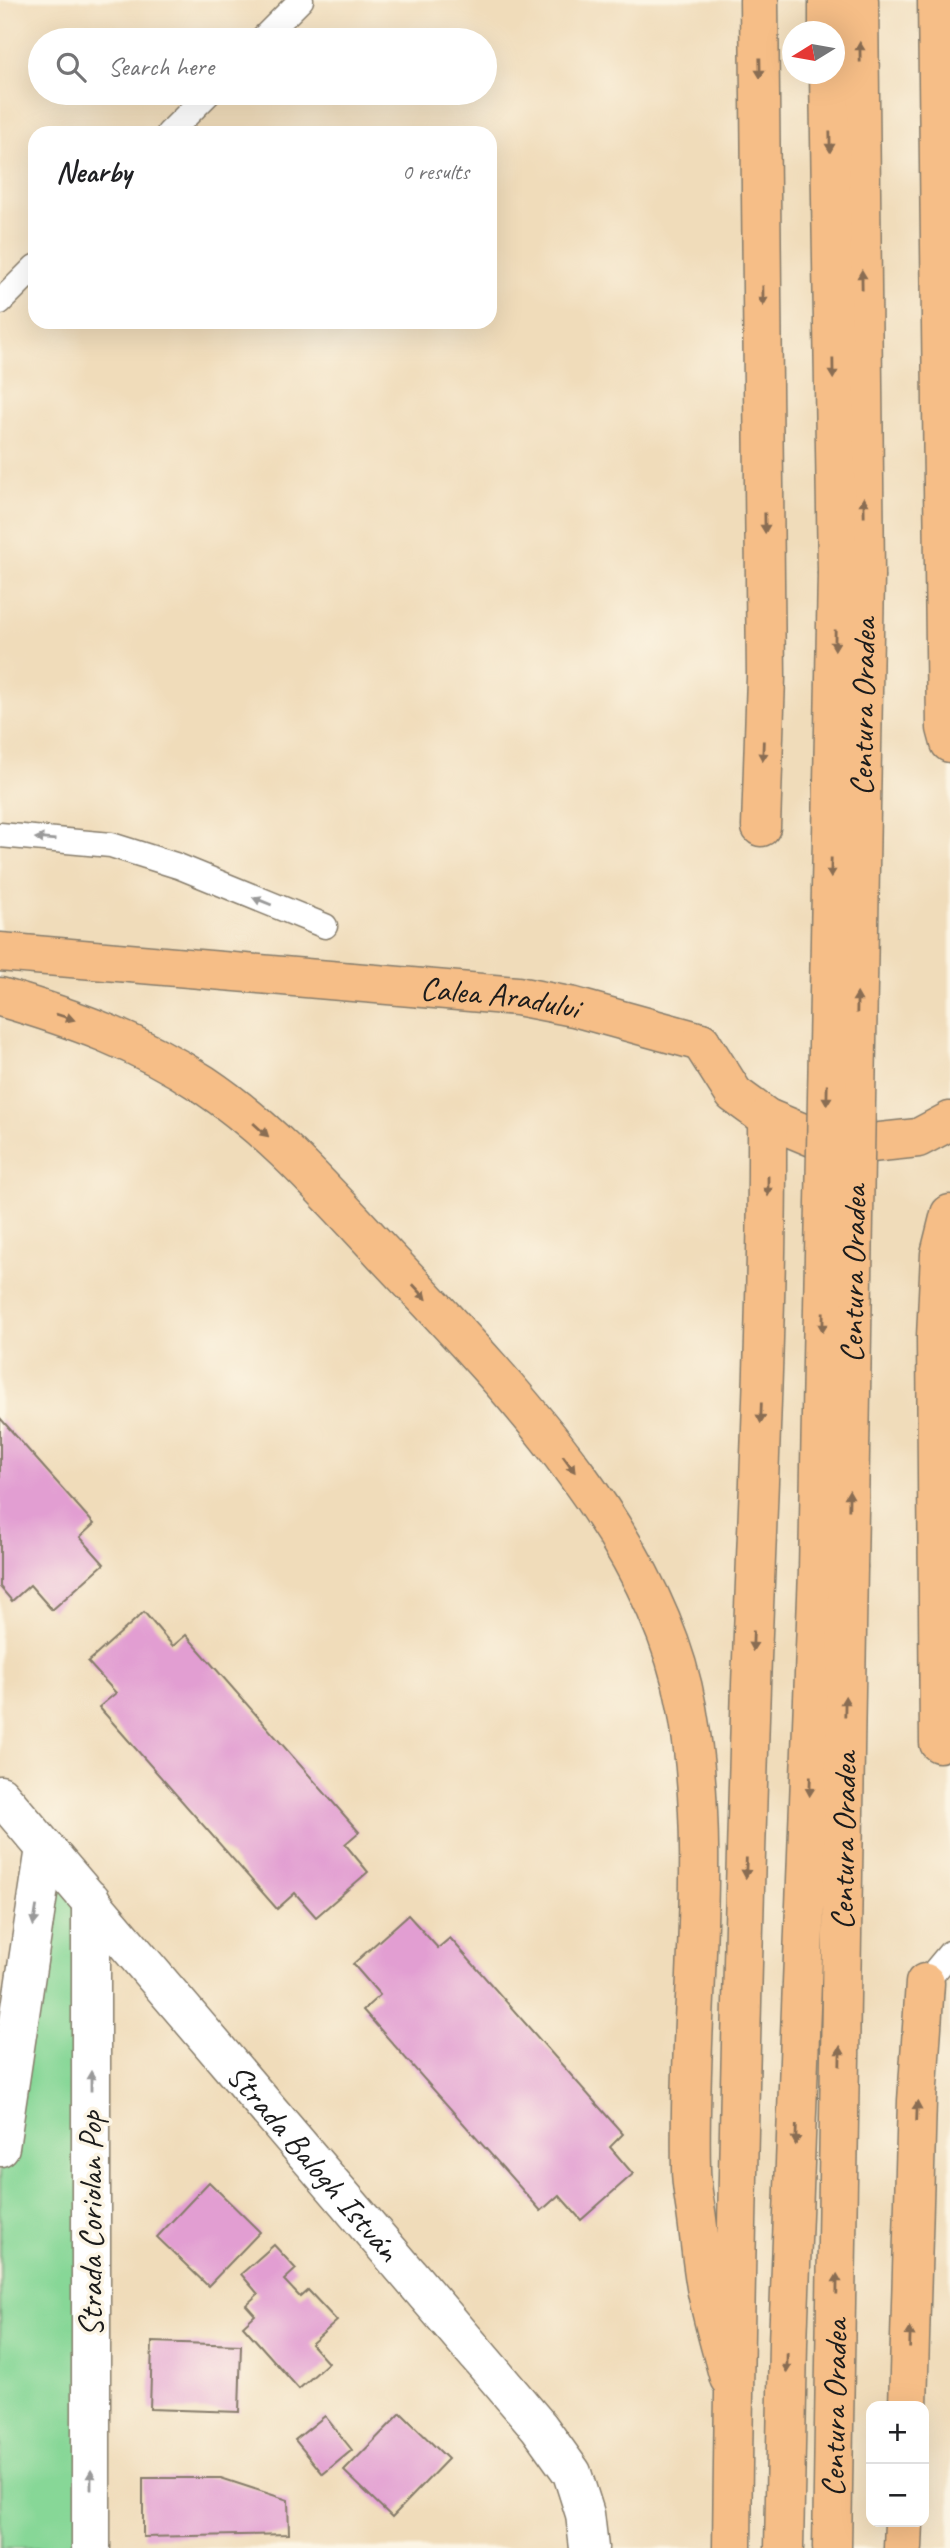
<!DOCTYPE html>
<meta charset="utf-8">
<style>
body{margin:0;font-family:Caveat,sans-serif;background:#f6f6f6;color:#202124}
.controls{position:absolute;right:21px;bottom:21px;display:grid;overflow:hidden;border-radius:14px;box-shadow:0 7px 28px #0002}
.controls button{width:63px;height:63px;display:grid;place-items:center;padding:0;border:0;border-bottom:2px solid #e0e0e0;background:#fff;color:#202124;font:35px sans-serif}
.compass{position:absolute;left:782px;top:21px;width:63px;height:63px;border-radius:50%;background:#fff;box-shadow:0 7px 28px #0002;rotate:259deg}
.list{margin:0;padding:0;list-style:none}
h2{display:flex;justify-content:space-between;align-items:center;height:91px;margin:0;padding:0 28px;font-size:30px}
h2 small{font-size:23px;font-weight:400;color:#757577}
.icon{flex:none;width:38px;height:38px;fill:none;stroke:currentColor;stroke-width:2;stroke-linecap:round;stroke-linejoin:round}
.map{position:relative;flex:none;width:950px;height:2548px;overflow:hidden}
.search{position:absolute;background:#fff;box-shadow:0 7px 28px #0002;left:28px;top:28px;width:469px;height:77px;display:flex;align-items:center;gap:18px;box-sizing:border-box;padding:0 24px;border-radius:38px;color:#757577;font-size:26px}
.panel{position:absolute;background:#fff;box-shadow:0 7px 28px #0002;left:28px;top:126px;width:469px;height:203px;border-radius:21px}
.map>svg:first-child{display:block}
</style>
<div class="map">
<svg width="950" height="2548" viewBox="0 0 950 2548">
<rect width="100%" height="100%" fill="#fcf5e5"/>
<filter id="ink" filterUnits="userSpaceOnUse"><feTurbulence type="fractalNoise" baseFrequency=".0143" numOctaves="2"/><feDisplacementMap in="SourceGraphic" scale="14" xChannelSelector="R" yChannelSelector="G"/><feConvolveMatrix kernelMatrix="1 2 1 2 8 2 1 2 1" color-interpolation-filters="sRGB"/></filter>
<filter id="wash" filterUnits="userSpaceOnUse"><feTurbulence type="fractalNoise" baseFrequency=".00686" numOctaves="4" result="noise"/><feDisplacementMap in="SourceGraphic" scale="28" xChannelSelector="R" yChannelSelector="G"/><feGaussianBlur stdDeviation="1.57" result="paint"/><feColorMatrix in="noise" values="0 0 0 0 0 0 0 0 0 0 0 0 0 0 0 0 0 1.4 0 .05"/><feComposite in="paint" operator="in"/></filter>
<g filter="url(#wash)">
<rect width="100%" height="100%" fill="#f0dcba"/>
<path fill="#87d797" stroke="#527a5a" stroke-width="2" d="M 45,1848 L 91,1900 L 91,2548 L 0,2548 L 0,2147 Z"/>
<g id="blocks">
<path fill="#e29ed2" d="M 0,1418 L 94,1524 L 80,1537 L 104,1564 L 52,1610 L 30,1585 L 12,1601 L 0,1587 Z
M 144,1612 L 173,1646 L 186,1635 L 359,1832 L 345,1844 L 368,1872 L 316,1917 L 295,1893 L 277,1909 L 99,1707 L 116,1693 L 88,1662 Z
M 408,1915 L 438,1948 L 450,1938 L 623,2134 L 610,2147 L 633,2174 L 581,2220 L 559,2195 L 541,2211 L 363,2010 L 380,1995 L 353,1964 Z
M 209,2182 L 260,2232 L 208,2286 L 157,2237 Z
M 274,2245 L 296,2269 L 284,2280 L 300,2297 L 308,2290 L 337,2321 L 311,2344 L 328,2363 L 299,2389 L 243,2326 L 255,2315 L 246,2305 L 258,2294 L 241,2274 Z
M 152,2342 L 241,2345 L 239,2412 L 150,2409 Z
M 401,2413 L 448,2459 L 392,2517 L 344,2471 Z
M 325,2416 L 352,2450 L 323,2474 L 295,2440 Z
M 143,2478 L 221,2478 L 288,2500 L 289,2534 L 143,2537 Z"/>
</g>
</g>
<g filter="url(#ink)">
<use href="#blocks" fill-opacity="0" stroke="#867c6b" stroke-width="2"/>
<g fill="none" stroke-linecap="round" stroke-linejoin="round">
<g stroke="#867c6b" stroke-width="27">
<path id="lane" d="M 261,40 L 301,0
M 169,133 L 209,93
M 0,302 L 35,267
M 0,835 L 111,845 L 178,866 L 325,926
M 925,1983 L 950,1953"/>
</g>
<g stroke="#867c6b" stroke-width="41">
<g id="street">
<path id="s1" d="M 0,1795 L 539,2427 L 572,2473 L 585,2514 L 589,2548"/>
<path d="M 91,1900 L 91,2548"/>
<path d="M 0,2147 L 45,1848"/>
</g>
</g>
<g stroke="#867c6b" stroke-width="41">
<g id="primary">
<path id="s2" d="M 0,952 L 517,996 L 574,1007 L 701,1042"/>
<path d="M 0,997 C 73,1018 139,1042 203,1084 C 272,1130 327,1193 383,1253 C 499,1376 657,1536 687,1708 C 714,1860 687,2016 691,2169 C 691,2185 695,2203 697,2219 C 700,2242 702,2265 706,2287 C 712,2318 721,2348 729,2378"/>
</g>
</g>
<g stroke="#867c6b" stroke-width="41">
<g id="highway">
<path d="M 759,0 L 766,677 L 761,827"/>
<path d="M 828,0 L 828,32"/>
<path d="M 859,0 L 865,575"/>
<path d="M 937,0 L 946,728 L 950,743"/>
<path d="M 829,74 L 837,572"/>
<path d="M 701,1042 L 734,1094 L 767,1118 L 822,1141 L 852,1145 L 918,1138 L 950,1121"/>
<path d="M 939,1743 L 936,1337 L 940,1254 L 950,1214"/>
<path d="M 908,2406 L 917,2101 L 925,1983"/>
<path d="M 732,2548 C 735,2260 742,1973 751,1685 C 758,1496 768,1307 767,1118"/>
<path d="M 784,2548 L 788,2343 L 818,1571"/>
<path id="s3" d="M 832,2548 L 848,1568"/>
<path d="M 903,2548 L 904,2522"/>
</g>
</g>
<use href="#lane" stroke="#fff" stroke-width="24"/>
<use href="#street" stroke="#fff" stroke-width="38"/>
<use href="#primary" stroke="#f6be87" stroke-width="38"/>
<use href="#highway" stroke="#f6be87" stroke-width="38"/>
<g stroke="#867c6b" stroke-width="41" stroke-linecap="butt">
<g id="highway-bridge">
<path id="s4" d="M 848,1568 L 865,575"/>
<path d="M 818,1571 L 837,572"/>
</g>
</g>
<use href="#highway-bridge" stroke="#f6be87" stroke-width="38"/>
</g>
<defs><path id="oneway-solid" d="M-6-.8H1V-3.2L6.5 0L1 3.2V.8H-6Z" transform="scale(1.75)"/></defs>
<g fill="#896d52">
<use href="#oneway-solid" transform="translate(860 52) rotate(-91)"/>
<use href="#oneway-solid" transform="translate(760 68) rotate(89)"/>
<use href="#oneway-solid" transform="translate(830 142) rotate(89)"/>
<use href="#oneway-solid" transform="translate(862 280) rotate(-91)"/>
<use href="#oneway-solid" transform="translate(763 296) rotate(89)"/>
<use href="#oneway-solid" transform="translate(833 369) rotate(89)"/>
<use href="#oneway-solid" transform="translate(864 507) rotate(-91)"/>
<use href="#oneway-solid" transform="translate(765 523) rotate(89)"/>
<use href="#oneway-solid" transform="translate(835 640) rotate(91)"/>
<use href="#oneway-solid" transform="translate(763 751) rotate(92)"/>
<use href="#oneway-solid" transform="translate(831 868) rotate(91)"/>
<use href="#oneway-solid" transform="translate(857 1003) rotate(-89)"/>
<use href="#oneway-solid" transform="translate(65 1017) rotate(18)"/>
<use href="#oneway-solid" transform="translate(827 1095) rotate(91)"/>
<use href="#oneway-solid" transform="translate(261 1130) rotate(42)"/>
<use href="#oneway-solid" transform="translate(768 1186) rotate(90)"/>
<use href="#oneway-solid" transform="translate(420 1292) rotate(47)"/>
<use href="#oneway-solid" transform="translate(823 1322) rotate(91)"/>
<use href="#oneway-solid" transform="translate(761 1413) rotate(92)"/>
<use href="#oneway-solid" transform="translate(569 1464) rotate(54)"/>
<use href="#oneway-solid" transform="translate(849 1500) rotate(-89)"/>
<use href="#oneway-solid" transform="translate(753 1641) rotate(92)"/>
<use href="#oneway-solid" transform="translate(845 1706) rotate(-89)"/>
<use href="#oneway-solid" transform="translate(810 1786) rotate(92)"/>
<use href="#oneway-solid" transform="translate(746 1868) rotate(92)"/>
<use href="#oneway-solid" transform="translate(840 2056) rotate(-89)"/>
<use href="#oneway-solid" transform="translate(917 2111) rotate(-88)"/>
<use href="#oneway-solid" transform="translate(796 2135) rotate(92)"/>
<use href="#oneway-solid" transform="translate(837 2284) rotate(-89)"/>
<use href="#oneway-solid" transform="translate(910 2338) rotate(-88)"/>
<use href="#oneway-solid" transform="translate(787 2363) rotate(91)"/>
</g>
<g fill="#999">
<use href="#oneway-solid" transform="translate(45 839) rotate(-175)"/>
<use href="#oneway-solid" transform="translate(262 901) rotate(-158)"/>
<use href="#oneway-solid" transform="translate(35 1916) rotate(99)"/>
<use href="#oneway-solid" transform="translate(91 2081) rotate(-90)"/>
<use href="#oneway-solid" transform="translate(91 2480) rotate(-90)"/>
</g>
</g>
<g text-anchor="middle" dominant-baseline="central" stroke-width="7" stroke-linejoin="round" paint-order="stroke">
<g font-size="33" fill="#1c1c1c" stroke="#fcf5e5">
<text stroke="none"><textPath href="#s4" startOffset="861">Centura Oradea</textPath></text>
<text stroke="none"><textPath href="#s2" startOffset="502">Calea Aradului</textPath></text>
<text stroke="none"><textPath href="#s4" startOffset="294">Centura Oradea</textPath></text>
<text stroke="none"><textPath href="#s3" startOffset="707">Centura Oradea</textPath></text>
<text stroke="none"><textPath href="#s1" startOffset="483">Strada Balogh István</textPath></text>
<text transform="translate(91 2224) rotate(-90)">Strada Coriolan Pop</text>
<text stroke="none"><textPath href="#s3" startOffset="140">Centura Oradea</textPath></text>
</g>
</g>
</svg>
<div class="controls">
<button>+</button>
<button>−</button>
</div>
<svg class="compass" viewBox="-18 -18 36 36"><path d="M0-13l5 13h-10z" fill="#e53935"/><path d="M0 13l5-13h-10z" fill="#757577"/></svg>
<div class="search"><svg class="icon" aria-label="search" viewBox="0 0 24 24"><circle cx="10" cy="10" r="6"/><path d="M15 15l6 6"/></svg>Search here</div>
<section class="panel">
<h2>Nearby<small>0 results</small></h2>
<ul class="list">
</ul>
</section>
</div>
